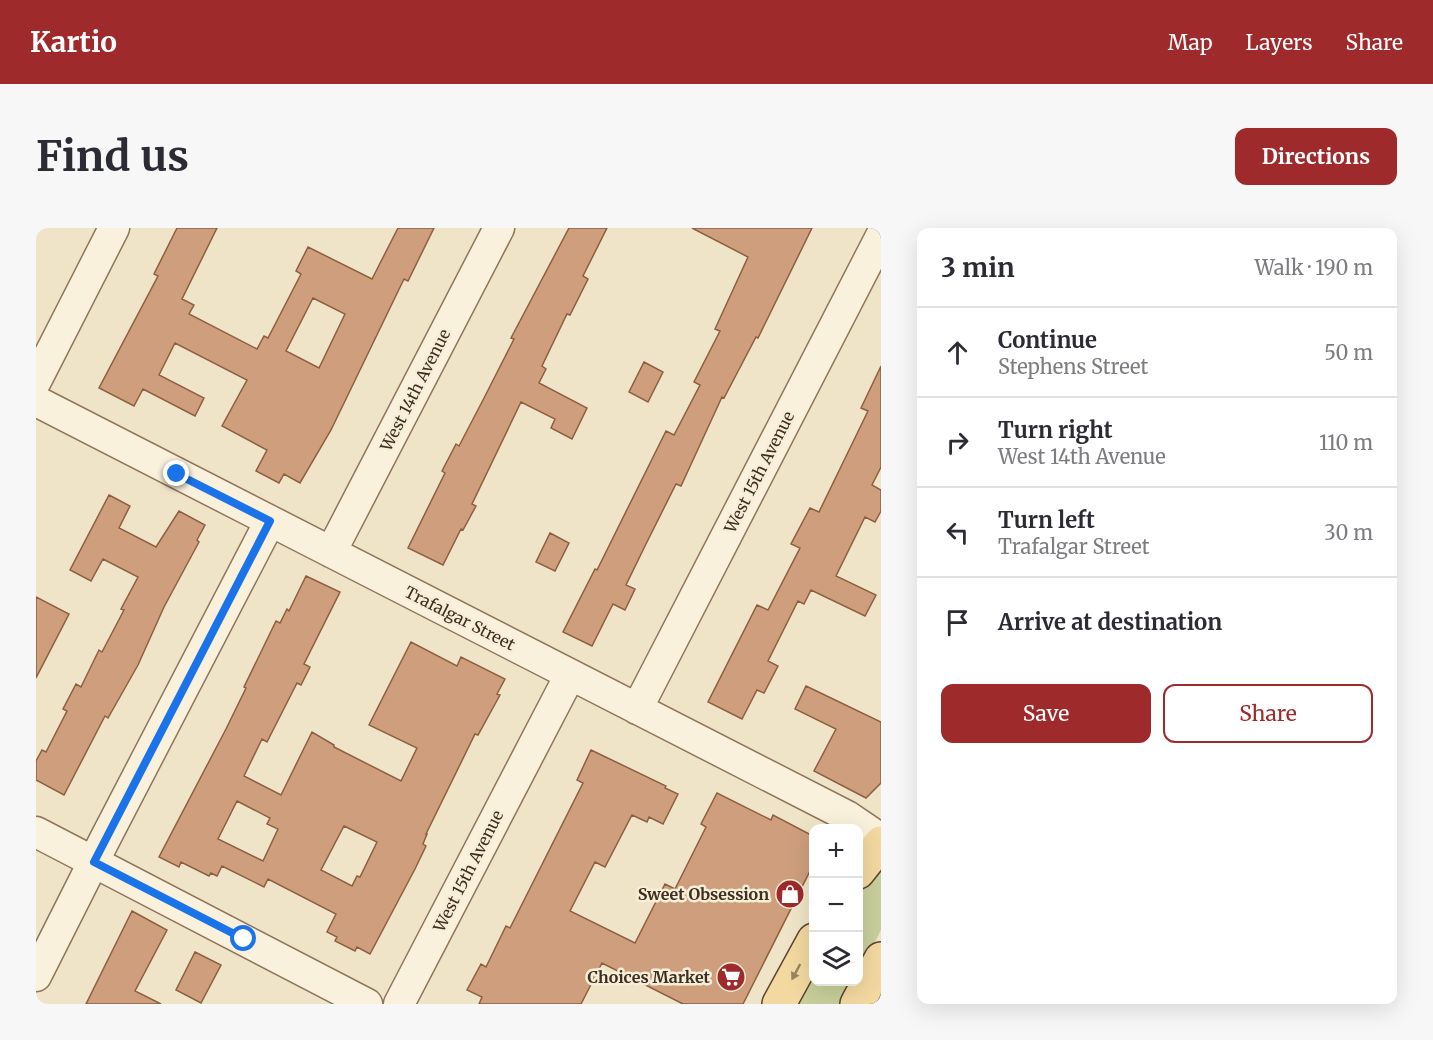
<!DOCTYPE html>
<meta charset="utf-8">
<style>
body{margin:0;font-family:Merriweather,serif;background:#f7f7f7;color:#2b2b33}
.controls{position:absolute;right:18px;bottom:18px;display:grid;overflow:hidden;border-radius:12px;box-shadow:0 6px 24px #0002}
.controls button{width:54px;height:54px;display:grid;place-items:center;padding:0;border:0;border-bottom:2px solid #e1e1e2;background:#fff;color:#2b2b33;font:30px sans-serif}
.stop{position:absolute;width:18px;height:18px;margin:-14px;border:4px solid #1a73e8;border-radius:50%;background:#fff}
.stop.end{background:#1a73e8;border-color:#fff;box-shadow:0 2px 6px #0008}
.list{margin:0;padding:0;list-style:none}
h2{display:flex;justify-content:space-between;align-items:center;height:78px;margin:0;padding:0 24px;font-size:26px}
h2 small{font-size:20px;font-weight:400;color:#7c7c81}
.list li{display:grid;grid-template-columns:39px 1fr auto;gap:18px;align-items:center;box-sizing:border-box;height:90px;padding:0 24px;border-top:2px solid #e1e1e2}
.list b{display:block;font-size:22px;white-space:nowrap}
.list p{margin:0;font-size:20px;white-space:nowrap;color:#7c7c81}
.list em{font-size:20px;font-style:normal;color:#7c7c81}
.actions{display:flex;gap:12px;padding:18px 24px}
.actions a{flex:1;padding:14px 0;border:2px solid #9e2a2b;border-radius:12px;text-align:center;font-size:21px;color:#9e2a2b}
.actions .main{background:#9e2a2b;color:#fff}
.icon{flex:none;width:33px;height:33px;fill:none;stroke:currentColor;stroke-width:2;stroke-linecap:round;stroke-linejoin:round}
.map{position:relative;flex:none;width:845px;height:776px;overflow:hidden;border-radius:12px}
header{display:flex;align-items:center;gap:36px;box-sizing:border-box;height:84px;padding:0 30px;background:#9e2a2b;color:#fff}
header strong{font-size:28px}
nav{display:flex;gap:33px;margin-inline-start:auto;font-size:21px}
.intro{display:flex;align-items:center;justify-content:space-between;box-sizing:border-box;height:144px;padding:0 36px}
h1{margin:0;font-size:42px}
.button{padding:15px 27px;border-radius:12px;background:#9e2a2b;color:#fff;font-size:21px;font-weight:700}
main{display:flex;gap:36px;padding:0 36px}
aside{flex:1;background:#fff;border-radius:12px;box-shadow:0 6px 24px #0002}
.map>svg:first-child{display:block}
</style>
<header>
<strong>Kartio</strong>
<nav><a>Map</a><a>Layers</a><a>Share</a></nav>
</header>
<div class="intro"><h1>Find us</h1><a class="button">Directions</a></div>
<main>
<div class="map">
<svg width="845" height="776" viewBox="0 0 845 776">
<rect width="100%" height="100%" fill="#f0e4c8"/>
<path fill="#c9cf9b" d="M 845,643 L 845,702 L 823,745 L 823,662 Z
M 777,734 L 778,754 L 818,754 L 806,776 L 756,776 Z"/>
<path fill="#cf9f7d" stroke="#8d5f41" stroke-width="1.5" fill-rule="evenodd" d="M 141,0 L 181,0 L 146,71 L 158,77 L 153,86 L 221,121 L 228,108 L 232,110 L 265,46 L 260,43 L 272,19 L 336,51 L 362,0 L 398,0 L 372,53 L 368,51 L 295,202 L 264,255 L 248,246 L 243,255 L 220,243 L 231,222 L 186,198 L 211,152 L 139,115 L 123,147 L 168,170 L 159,188 L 107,161 L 98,178 L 63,160 L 122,48 L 118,46 ZM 277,70 L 309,86 L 283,140 L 250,123 Z
M 533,0 L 571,0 L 547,48 L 552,51 L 534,87 L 531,86 L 506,138 L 510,141 L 503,155 L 551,180 L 536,211 L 515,200 L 519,191 L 485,174 L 436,276 L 440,278 L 427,302 L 425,301 L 407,337 L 372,320 L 409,245 L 406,243 L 420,216 L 423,218 L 447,172 L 478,111 L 475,110 Z
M 656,0 L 776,0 L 722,110 L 720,109 L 688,170 L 686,169 L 645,258 L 640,256 L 610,316 L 590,357 L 599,361 L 589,382 L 577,376 L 556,418 L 527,404 L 559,341 L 561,342 L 630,203 L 638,207 L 664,157 L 658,154 L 684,103 L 679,101 L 712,29 Z
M 608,134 L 627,144 L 612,174 L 593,164 Z
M 845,138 L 845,239 L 836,257 L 845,262 L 845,283 L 839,294 L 829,289 L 800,348 L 840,367 L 829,388 L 775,362 L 768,376 L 762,373 L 732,433 L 742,438 L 728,465 L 721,462 L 706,491 L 672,474 L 721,377 L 732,382 L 764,320 L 755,316 L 774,280 L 783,284 L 832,183 L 825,180 Z
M 73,267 L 94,278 L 83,300 L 120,319 L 143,283 L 169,297 L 161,312 L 163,314 L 128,379 L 102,437 L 72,490 L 69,488 L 28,567 L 0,552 L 0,533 L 6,522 L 10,524 L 31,483 L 27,481 L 40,456 L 45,459 L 63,422 L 66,424 L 88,382 L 85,381 L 102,349 L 67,331 L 55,353 L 34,342 Z
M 514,305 L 533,315 L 519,343 L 500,334 Z
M 270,348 L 304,364 L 268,436 L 274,439 L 265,457 L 261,455 L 231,514 L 226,511 L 208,548 L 245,567 L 276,504 L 298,517 L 298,519 L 365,553 L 381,520 L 333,497 L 375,414 L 421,438 L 425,429 L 469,451 L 461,466 L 464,467 L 442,507 L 439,506 L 390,606 L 391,606 L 387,616 L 390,618 L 379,641 L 334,726 L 321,719 L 319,723 L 299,713 L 301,709 L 291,704 L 300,686 L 232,651 L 228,659 L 186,638 L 181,648 L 175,645 L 173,648 L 145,634 L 143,639 L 123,629 L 190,501 L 210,460 L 208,459 L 240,393 L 244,395 L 251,381 L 253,383 ZM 201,573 L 234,590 L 231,596 L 242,601 L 227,633 L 182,611 ZM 308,598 L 341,614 L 324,649 L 321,648 L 316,658 L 285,642 Z
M 0,369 L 33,386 L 0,450 Z
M 770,458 L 845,494 L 845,555 L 830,570 L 778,543 L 800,501 L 759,481 Z
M 555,522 L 630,558 L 629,560 L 642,566 L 627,596 L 613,589 L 611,594 L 596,587 L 569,639 L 559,634 L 534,683 L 599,715 L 629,656 L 639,661 L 670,599 L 665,596 L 681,565 L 735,592 L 737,587 L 777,608 L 777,637 L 707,776 L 647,776 L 566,735 L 545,776 L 443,776 L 446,769 L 431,762 L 445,736 L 450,739 L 470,698 L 474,700 L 547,555 L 541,552 Z
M 96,683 L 131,702 L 99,763 L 125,776 L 50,776 Z
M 159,724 L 185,737 L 165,775 L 140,762 Z"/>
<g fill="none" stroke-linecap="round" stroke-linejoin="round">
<g stroke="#8d765c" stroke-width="33">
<path id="minor" d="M 0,153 L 78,0
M 0,173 L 811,588 L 845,611
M 295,324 L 463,0
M 601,481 L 845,8
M 0,604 L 331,776
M 0,748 L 69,611 L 234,293
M 363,776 L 534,447"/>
</g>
<g stroke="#5b4430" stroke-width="36">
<path id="major" d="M 822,644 L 845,615
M 743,776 L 778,712
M 821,776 L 845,731"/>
</g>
<use href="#minor" stroke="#faf1dc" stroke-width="30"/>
<use href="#major" stroke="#f3d9a0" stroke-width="33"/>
</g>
<defs><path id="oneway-solid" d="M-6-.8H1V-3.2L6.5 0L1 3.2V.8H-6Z" transform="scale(1.5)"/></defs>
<use fill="#988460" href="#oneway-solid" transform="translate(760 744) rotate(118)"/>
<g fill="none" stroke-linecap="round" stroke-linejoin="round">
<path stroke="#1a73e8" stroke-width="8" d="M 141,246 L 234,293 L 58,634 L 208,711"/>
</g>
<defs>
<g id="shop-disc" transform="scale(1.5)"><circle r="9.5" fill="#9e2a2b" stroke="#f7eed8"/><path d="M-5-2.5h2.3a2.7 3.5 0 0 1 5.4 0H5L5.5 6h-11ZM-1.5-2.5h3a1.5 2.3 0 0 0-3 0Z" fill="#fff"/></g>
<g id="supermarket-disc" transform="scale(1.5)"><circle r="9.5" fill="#9e2a2b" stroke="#f7eed8"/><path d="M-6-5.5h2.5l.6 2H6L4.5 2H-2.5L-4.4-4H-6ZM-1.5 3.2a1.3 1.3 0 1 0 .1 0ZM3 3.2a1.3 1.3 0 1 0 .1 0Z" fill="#fff"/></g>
</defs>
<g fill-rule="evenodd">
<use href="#shop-disc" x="754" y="666"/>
<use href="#supermarket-disc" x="695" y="749"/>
</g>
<g text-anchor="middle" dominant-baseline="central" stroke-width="5" stroke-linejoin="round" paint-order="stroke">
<g font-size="16" fill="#3d2e20" stroke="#f7eed8">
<text transform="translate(379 162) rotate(-63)">West 14th Avenue</text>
<text transform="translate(723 244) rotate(-63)">West 15th Avenue</text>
<text transform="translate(424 390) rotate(27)">Trafalgar Street</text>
<text transform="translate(432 643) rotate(-63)">West 15th Avenue</text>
</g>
<g font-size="16" font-weight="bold" fill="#3d2e20" stroke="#f7eed8" text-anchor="end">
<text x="733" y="666">Sweet Obsession</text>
<text x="674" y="749">Choices Market</text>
</g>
</g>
</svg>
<div class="controls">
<button>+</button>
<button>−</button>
<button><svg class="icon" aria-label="layers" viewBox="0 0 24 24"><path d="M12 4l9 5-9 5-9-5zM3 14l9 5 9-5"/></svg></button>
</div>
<div class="stop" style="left:208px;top:711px"></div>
<div class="stop end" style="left:141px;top:246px"></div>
</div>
<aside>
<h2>3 min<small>Walk · 190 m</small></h2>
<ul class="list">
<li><svg class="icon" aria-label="ahead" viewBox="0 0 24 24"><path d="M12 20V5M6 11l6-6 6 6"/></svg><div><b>Continue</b><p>Stephens Street</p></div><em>50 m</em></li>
<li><svg class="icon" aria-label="right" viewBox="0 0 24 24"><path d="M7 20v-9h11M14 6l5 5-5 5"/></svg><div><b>Turn right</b><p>West 14th Avenue</p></div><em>110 m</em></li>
<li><svg class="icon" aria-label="left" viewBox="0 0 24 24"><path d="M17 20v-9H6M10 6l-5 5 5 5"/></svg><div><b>Turn left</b><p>Trafalgar Street</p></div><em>30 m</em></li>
<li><svg class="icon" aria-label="arrive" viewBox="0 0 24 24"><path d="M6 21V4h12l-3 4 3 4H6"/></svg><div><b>Arrive at destination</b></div></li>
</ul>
<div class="actions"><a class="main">Save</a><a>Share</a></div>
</aside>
</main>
